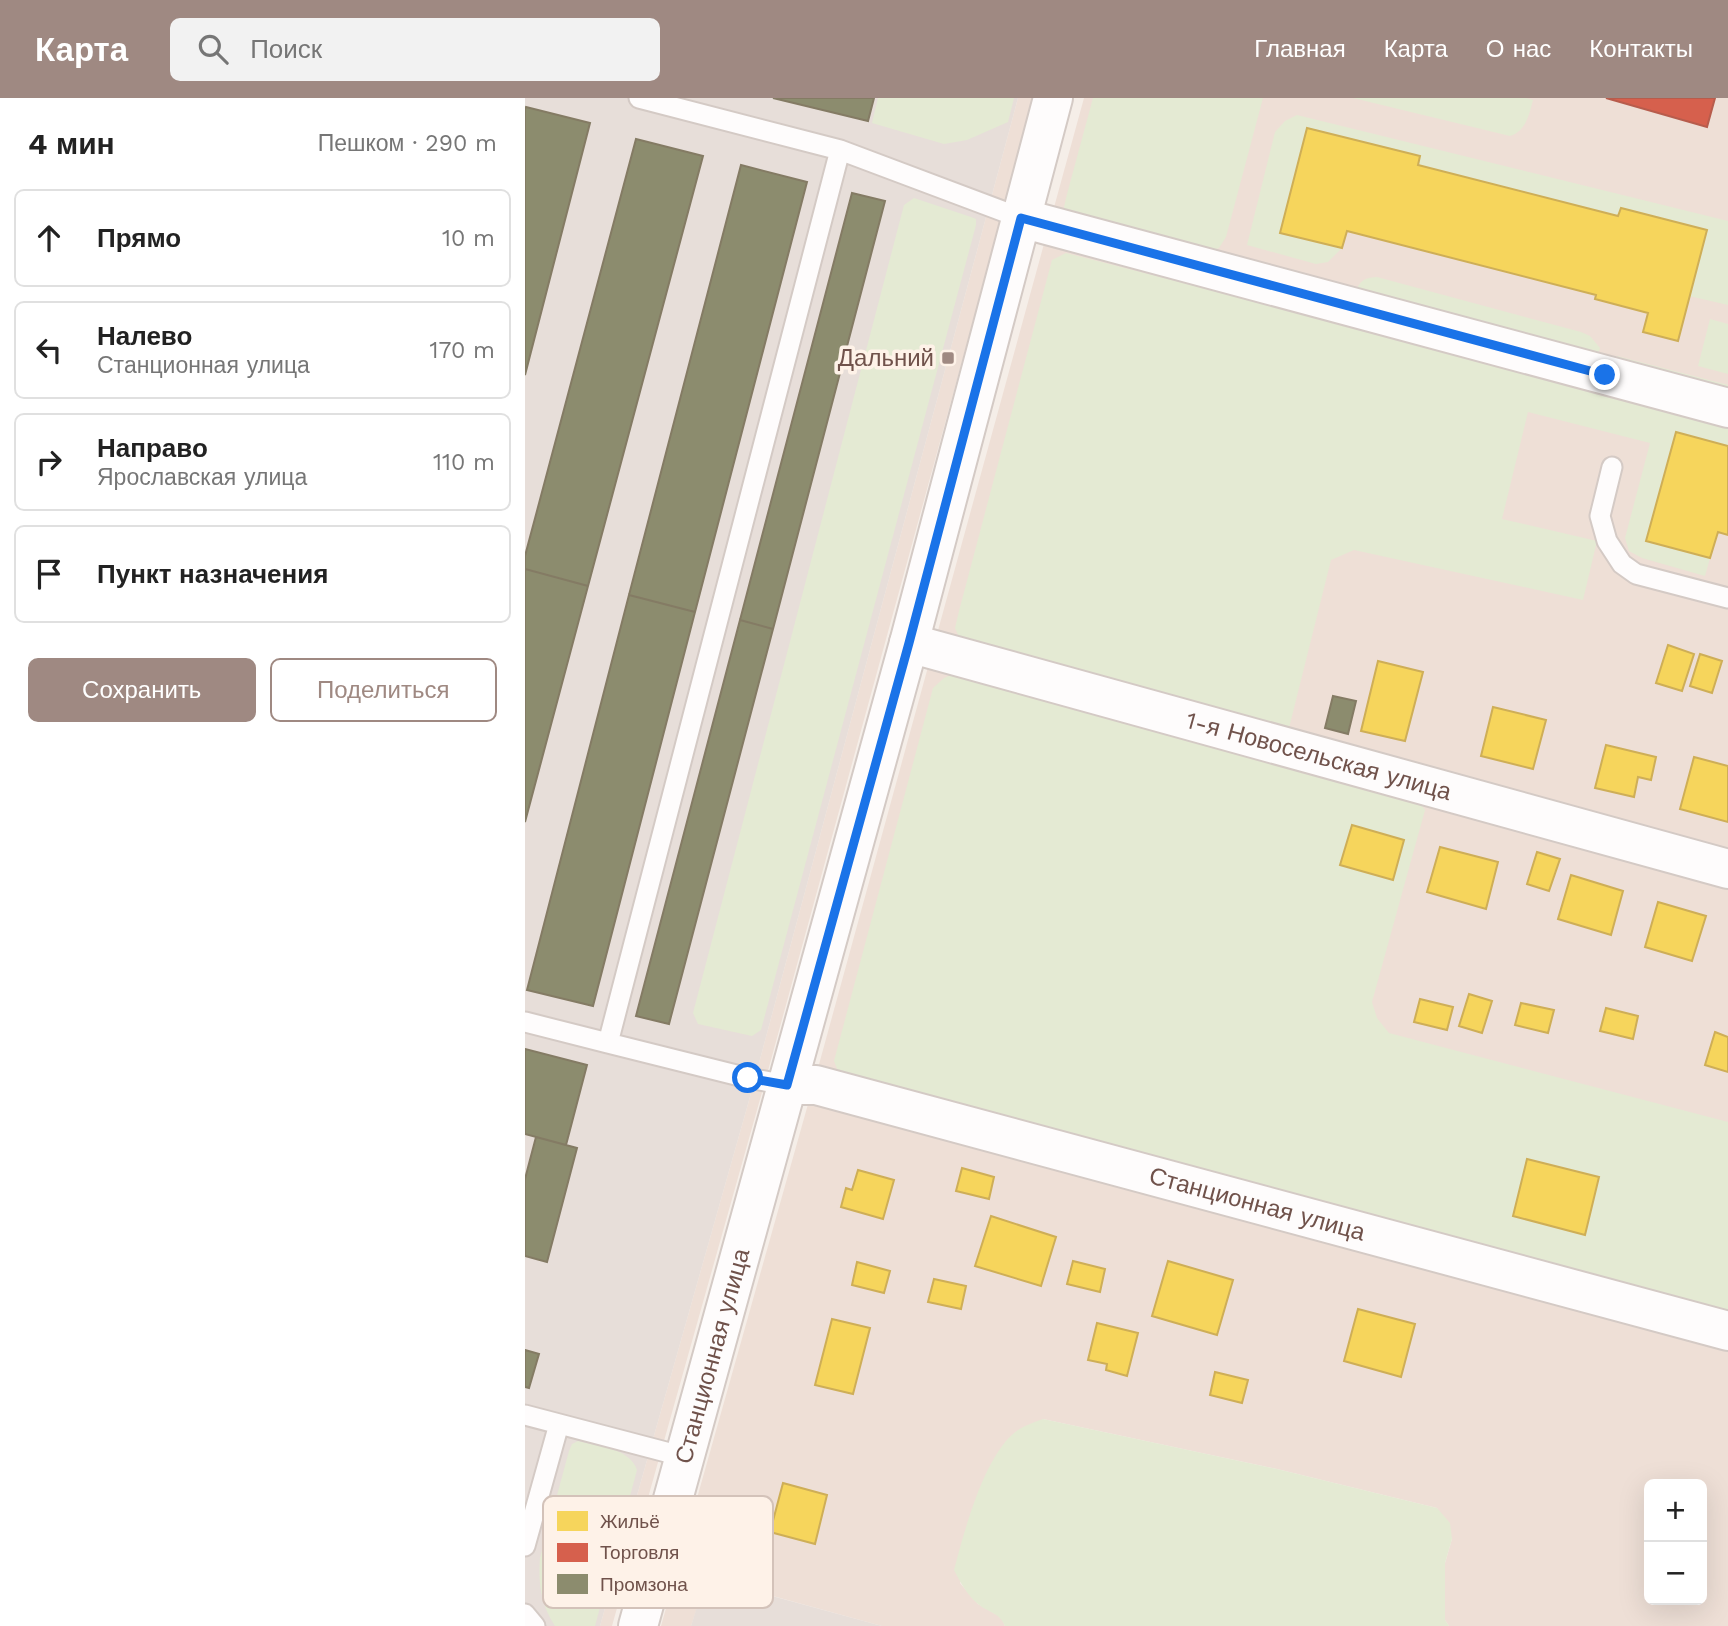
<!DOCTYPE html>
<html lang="ru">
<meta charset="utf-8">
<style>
body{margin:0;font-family:"Work Sans",sans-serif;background:#f2f2f2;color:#222}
.controls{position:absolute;right:21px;bottom:21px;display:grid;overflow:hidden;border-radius:10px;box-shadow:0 7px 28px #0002}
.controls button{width:63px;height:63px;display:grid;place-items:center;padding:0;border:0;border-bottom:2px solid #e0e0e0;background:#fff;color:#222;font:35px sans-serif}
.stop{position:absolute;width:21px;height:21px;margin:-16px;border:5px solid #1a73e8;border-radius:50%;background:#fff}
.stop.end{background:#1a73e8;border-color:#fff;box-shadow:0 2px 7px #0008}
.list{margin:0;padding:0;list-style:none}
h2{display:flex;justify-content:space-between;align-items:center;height:91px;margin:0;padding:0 28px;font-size:30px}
h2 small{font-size:23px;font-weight:400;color:#767676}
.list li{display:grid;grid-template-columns:46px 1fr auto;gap:21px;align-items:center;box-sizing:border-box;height:98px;margin:0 14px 14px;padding:0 14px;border:2px solid #e0e0e0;border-radius:10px}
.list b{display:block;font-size:26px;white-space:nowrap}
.list p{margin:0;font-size:23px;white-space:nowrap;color:#767676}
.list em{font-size:23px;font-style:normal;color:#767676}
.actions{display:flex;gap:14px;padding:21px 28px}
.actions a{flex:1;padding:16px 0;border:2px solid #9f8982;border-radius:10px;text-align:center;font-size:24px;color:#9f8982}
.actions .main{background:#9f8982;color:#fff}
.icon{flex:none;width:38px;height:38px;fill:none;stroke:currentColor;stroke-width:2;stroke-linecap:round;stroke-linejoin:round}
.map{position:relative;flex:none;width:1203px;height:1528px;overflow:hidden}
header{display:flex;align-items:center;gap:42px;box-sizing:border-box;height:98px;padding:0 35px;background:#9f8982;color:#fff}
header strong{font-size:33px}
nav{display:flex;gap:38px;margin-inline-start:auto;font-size:24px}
.search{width:490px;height:63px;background:#f2f2f2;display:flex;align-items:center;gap:18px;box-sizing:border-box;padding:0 24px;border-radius:10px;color:#767676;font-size:26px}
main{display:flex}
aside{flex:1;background:#fff}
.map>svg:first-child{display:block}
</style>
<header>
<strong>Карта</strong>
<div class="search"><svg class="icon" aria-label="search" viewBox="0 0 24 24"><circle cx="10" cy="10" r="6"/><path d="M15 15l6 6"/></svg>Поиск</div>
<nav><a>Главная</a><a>Карта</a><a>О нас</a><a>Контакты</a></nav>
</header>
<main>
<aside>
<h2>4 мин<small>Пешком · 290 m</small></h2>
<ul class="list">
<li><svg class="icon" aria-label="ahead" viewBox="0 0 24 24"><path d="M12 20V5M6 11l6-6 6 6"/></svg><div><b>Прямо</b></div><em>10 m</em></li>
<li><svg class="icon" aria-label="left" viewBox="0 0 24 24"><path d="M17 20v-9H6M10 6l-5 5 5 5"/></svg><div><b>Налево</b><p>Станционная улица</p></div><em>170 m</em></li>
<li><svg class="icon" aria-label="right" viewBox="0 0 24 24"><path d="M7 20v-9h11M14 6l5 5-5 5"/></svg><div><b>Направо</b><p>Ярославская улица</p></div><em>110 m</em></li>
<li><svg class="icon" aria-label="arrive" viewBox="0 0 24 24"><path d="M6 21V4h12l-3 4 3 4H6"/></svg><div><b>Пункт назначения</b></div></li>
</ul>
<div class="actions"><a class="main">Сохранить</a><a>Поделиться</a></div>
</aside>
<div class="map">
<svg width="1203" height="1528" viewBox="0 0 1203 1528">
<rect width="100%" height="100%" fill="#f5eee8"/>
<path fill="#eedfd6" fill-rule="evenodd" d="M 493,0 L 509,0 L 241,980 L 87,1528 L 75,1528 L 223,1006 Z
M 559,0 L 1203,0 L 1203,1528 L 924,1528 L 920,1522 L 920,1465 L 927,1441 L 912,1410 L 752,1371 L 518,1321 L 435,1485 L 453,1506 L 476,1519 L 480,1528 L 357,1528 L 182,1480 L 166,1528 L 136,1528 L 287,992 ZM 1124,1386 L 1177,1386 L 1177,1502 L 1124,1502 Z"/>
<path fill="#e7ded9" d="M 0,0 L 493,0 L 223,1006 L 75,1528 L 0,1528 Z
M 181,1480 L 357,1528 L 166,1528 Z"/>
<path fill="#e4ead3" d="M 353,0 L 489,0 L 483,24 L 442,42 L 419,46 L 347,25 Z
M 568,0 L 738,0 L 701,139 L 694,150 L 682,154 L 541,119 L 539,109 L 542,96 Z
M 828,0 L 1001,0 L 1008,2 C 1004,17 1001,33 985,38 Z
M 772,17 L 1203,123 L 1203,207 L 1164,198 L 1181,131 L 1096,110 L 1093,118 L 893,67 L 894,58 L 783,30 L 755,135 L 817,150 L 803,164 L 791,166 L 722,147 L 750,34 L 760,23 Z
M 389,100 L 446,119 L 451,121 L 451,127 L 236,932 L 227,938 L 173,926 L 168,915 L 379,107 Z
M 541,155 L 1008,274 L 1203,327 L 1203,348 L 1151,334 L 1122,443 L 1185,460 L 1180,478 L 1117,460 L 1104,453 L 1100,440 L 1125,345 L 1003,314 L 977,421 L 1072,443 L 1058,502 L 829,452 L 806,462 L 764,630 L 437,546 L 430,530 L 434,513 L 527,162 Z
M 852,179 L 1056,234 L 1065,238 L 1075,250 L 1071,263 L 830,197 C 834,183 838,180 852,179 Z
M 1185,221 L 1203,226 L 1203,276 L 1173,268 Z
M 1092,258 L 1203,287 L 1203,303 L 1100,273 Z
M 433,574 L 894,704 L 900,712 L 847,904 L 852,920 L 864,935 L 1203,1024 L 1203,1213 L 321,982 L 314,976 L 309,963 L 408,590 L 419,580 Z
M 518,1321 L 752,1371 L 912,1410 L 925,1425 L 927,1441 L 920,1465 L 920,1522 L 924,1528 L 480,1528 C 474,1514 464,1515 453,1506 C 443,1498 435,1484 429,1472 C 439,1434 460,1354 493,1332 C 501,1327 510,1324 518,1321 Z
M 53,1343 C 72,1348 105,1350 112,1372 L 70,1528 L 30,1528 C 16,1507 13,1485 15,1460 L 44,1353 L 47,1346 Z"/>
<path fill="#f6d55c" stroke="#ceae57" stroke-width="2" d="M 782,30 L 895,58 L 893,67 L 1093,118 L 1096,110 L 1182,132 L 1153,243 L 1118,234 L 1123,215 L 1070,201 L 1071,197 L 822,133 L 817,150 L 755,135 Z
M 1151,334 L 1203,348 L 1203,437 L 1193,434 L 1185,460 L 1121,443 Z
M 1143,547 L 1169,556 L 1157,593 L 1131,585 Z
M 1175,556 L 1197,563 L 1187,595 L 1165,588 Z
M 853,563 L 898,574 L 880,643 L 836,633 Z
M 968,609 L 1021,622 L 1008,671 L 956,658 Z
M 1081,647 L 1131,659 L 1126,682 L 1113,679 L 1109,699 L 1070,690 Z
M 1169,659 L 1203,668 L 1203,724 L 1155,711 Z
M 827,727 L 879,742 L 868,782 L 815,767 Z
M 915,749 L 973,764 L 961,811 L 902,794 Z
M 1012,754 L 1035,761 L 1024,793 L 1002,786 Z
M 1046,777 L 1098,793 L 1086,837 L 1033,821 Z
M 1133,804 L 1181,818 L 1167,863 L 1120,849 Z
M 944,896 L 967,903 L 957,935 L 934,928 Z
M 895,901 L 928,909 L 922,932 L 889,924 Z
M 996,905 L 1029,912 L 1023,935 L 990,927 Z
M 1081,910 L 1113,918 L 1108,941 L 1075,933 Z
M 1190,934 L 1203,939 L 1203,974 L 1180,967 Z
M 1002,1061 L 1074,1079 L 1060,1137 L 988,1118 Z
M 437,1070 L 469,1079 L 464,1101 L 431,1093 Z
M 333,1072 L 369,1082 L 358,1121 L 316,1109 L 321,1090 L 327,1092 Z
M 466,1118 L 531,1139 L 516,1188 L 450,1168 Z
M 548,1163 L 580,1171 L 575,1194 L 542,1186 Z
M 643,1163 L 708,1182 L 692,1237 L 627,1218 Z
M 332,1164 L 365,1173 L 359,1195 L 327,1187 Z
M 409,1181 L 441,1188 L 436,1211 L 403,1204 Z
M 833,1211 L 890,1226 L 876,1279 L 819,1263 Z
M 307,1221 L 345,1230 L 328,1296 L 290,1287 Z
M 572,1225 L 613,1235 L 602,1278 L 581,1272 L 582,1266 L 563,1262 Z
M 690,1274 L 723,1282 L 717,1305 L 685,1297 Z
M 258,1385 L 302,1397 L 290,1446 L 245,1434 Z"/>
<path fill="#d6604d" stroke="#b75c4c" stroke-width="2" d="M 1081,0 L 1190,0 L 1182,29 Z"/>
<path fill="#8c8c6e" stroke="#847b64" stroke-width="2" d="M 248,0 L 349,0 L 343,23 Z
M 1,9 L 65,25 L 0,277 L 0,11 Z
M 111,41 L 178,58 L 63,488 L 0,471 L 0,458 Z
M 216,67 L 282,84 L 170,514 L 104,497 Z
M 327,95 L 360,103 L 248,531 L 215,522 Z
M 0,471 L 63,488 L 0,724 Z
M 104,497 L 170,514 L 68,908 L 2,892 Z
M 215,522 L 248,531 L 144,926 L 111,918 Z
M 808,598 L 831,603 L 823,636 L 800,630 Z
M 0,951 L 62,967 L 41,1047 L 0,1036 Z
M 11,1039 L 52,1050 L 22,1164 L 0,1158 L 0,1081 Z
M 0,1252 L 14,1256 L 4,1290 L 0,1289 Z"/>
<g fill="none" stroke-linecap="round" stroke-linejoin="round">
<g stroke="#d4cac5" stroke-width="23">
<path id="service" d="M 114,0 L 315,52 L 496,120
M 1087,369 L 1075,418 L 1082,443 L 1097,466 L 1111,476 L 1203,500
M 0,924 L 83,945
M 262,987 L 223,980 L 83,945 L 315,52
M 0,1317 L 160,1359
M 0,1448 L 34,1326
M 0,1516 L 10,1528"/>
</g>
<g stroke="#d4cac5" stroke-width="42">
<g id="minor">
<path d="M 496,120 L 1203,310"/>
<path id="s1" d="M 384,545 L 1203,771"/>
<path id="s2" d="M 262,987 L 291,987 L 1203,1233"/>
</g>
</g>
<g stroke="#d4cac5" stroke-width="42">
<g id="tertiary">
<path id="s3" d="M 113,1528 L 384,545 L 528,0"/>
</g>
</g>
<use href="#service" stroke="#fefcfc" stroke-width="19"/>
<use href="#minor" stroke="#fefcfc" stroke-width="38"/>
<use href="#tertiary" stroke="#fefcfc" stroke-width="38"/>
</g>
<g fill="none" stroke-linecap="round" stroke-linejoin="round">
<path stroke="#1a73e8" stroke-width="9" d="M 223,980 L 262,987 L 384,545 L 496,120 L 1080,277"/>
</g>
<rect fill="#9f8982" stroke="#fef2e8" stroke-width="2.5" x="416" y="253" width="14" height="14" rx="3.5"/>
<g text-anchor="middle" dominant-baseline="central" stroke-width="7" stroke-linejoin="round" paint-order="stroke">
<g font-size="24" fill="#70524b" stroke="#fef2e8" text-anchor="end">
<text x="409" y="260">Дальний</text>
</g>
<g font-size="24" fill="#70524b" stroke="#fef2e8">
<text stroke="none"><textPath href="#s1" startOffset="425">1-я Новосельская улица</textPath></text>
<text stroke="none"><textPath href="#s2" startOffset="486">Станционная улица</textPath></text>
<text stroke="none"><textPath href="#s3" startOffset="280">Станционная улица</textPath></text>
</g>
</g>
<rect x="18" y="1398" width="230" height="112" rx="10" fill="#fef2e8" stroke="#d3c2b9" stroke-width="2"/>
<rect x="32" y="1413" width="31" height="20" fill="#f6d55c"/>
<rect x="32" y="1445" width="31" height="19" fill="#d6604d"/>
<rect x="32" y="1476" width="31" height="20" fill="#8c8c6e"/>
<g font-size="19" fill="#70524b">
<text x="75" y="1430">Жильё</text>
<text x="75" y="1461">Торговля</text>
<text x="75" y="1493">Промзона</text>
</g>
</svg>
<div class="controls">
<button>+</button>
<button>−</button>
</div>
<div class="stop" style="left:223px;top:980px"></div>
<div class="stop end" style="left:1080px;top:277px"></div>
</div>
</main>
